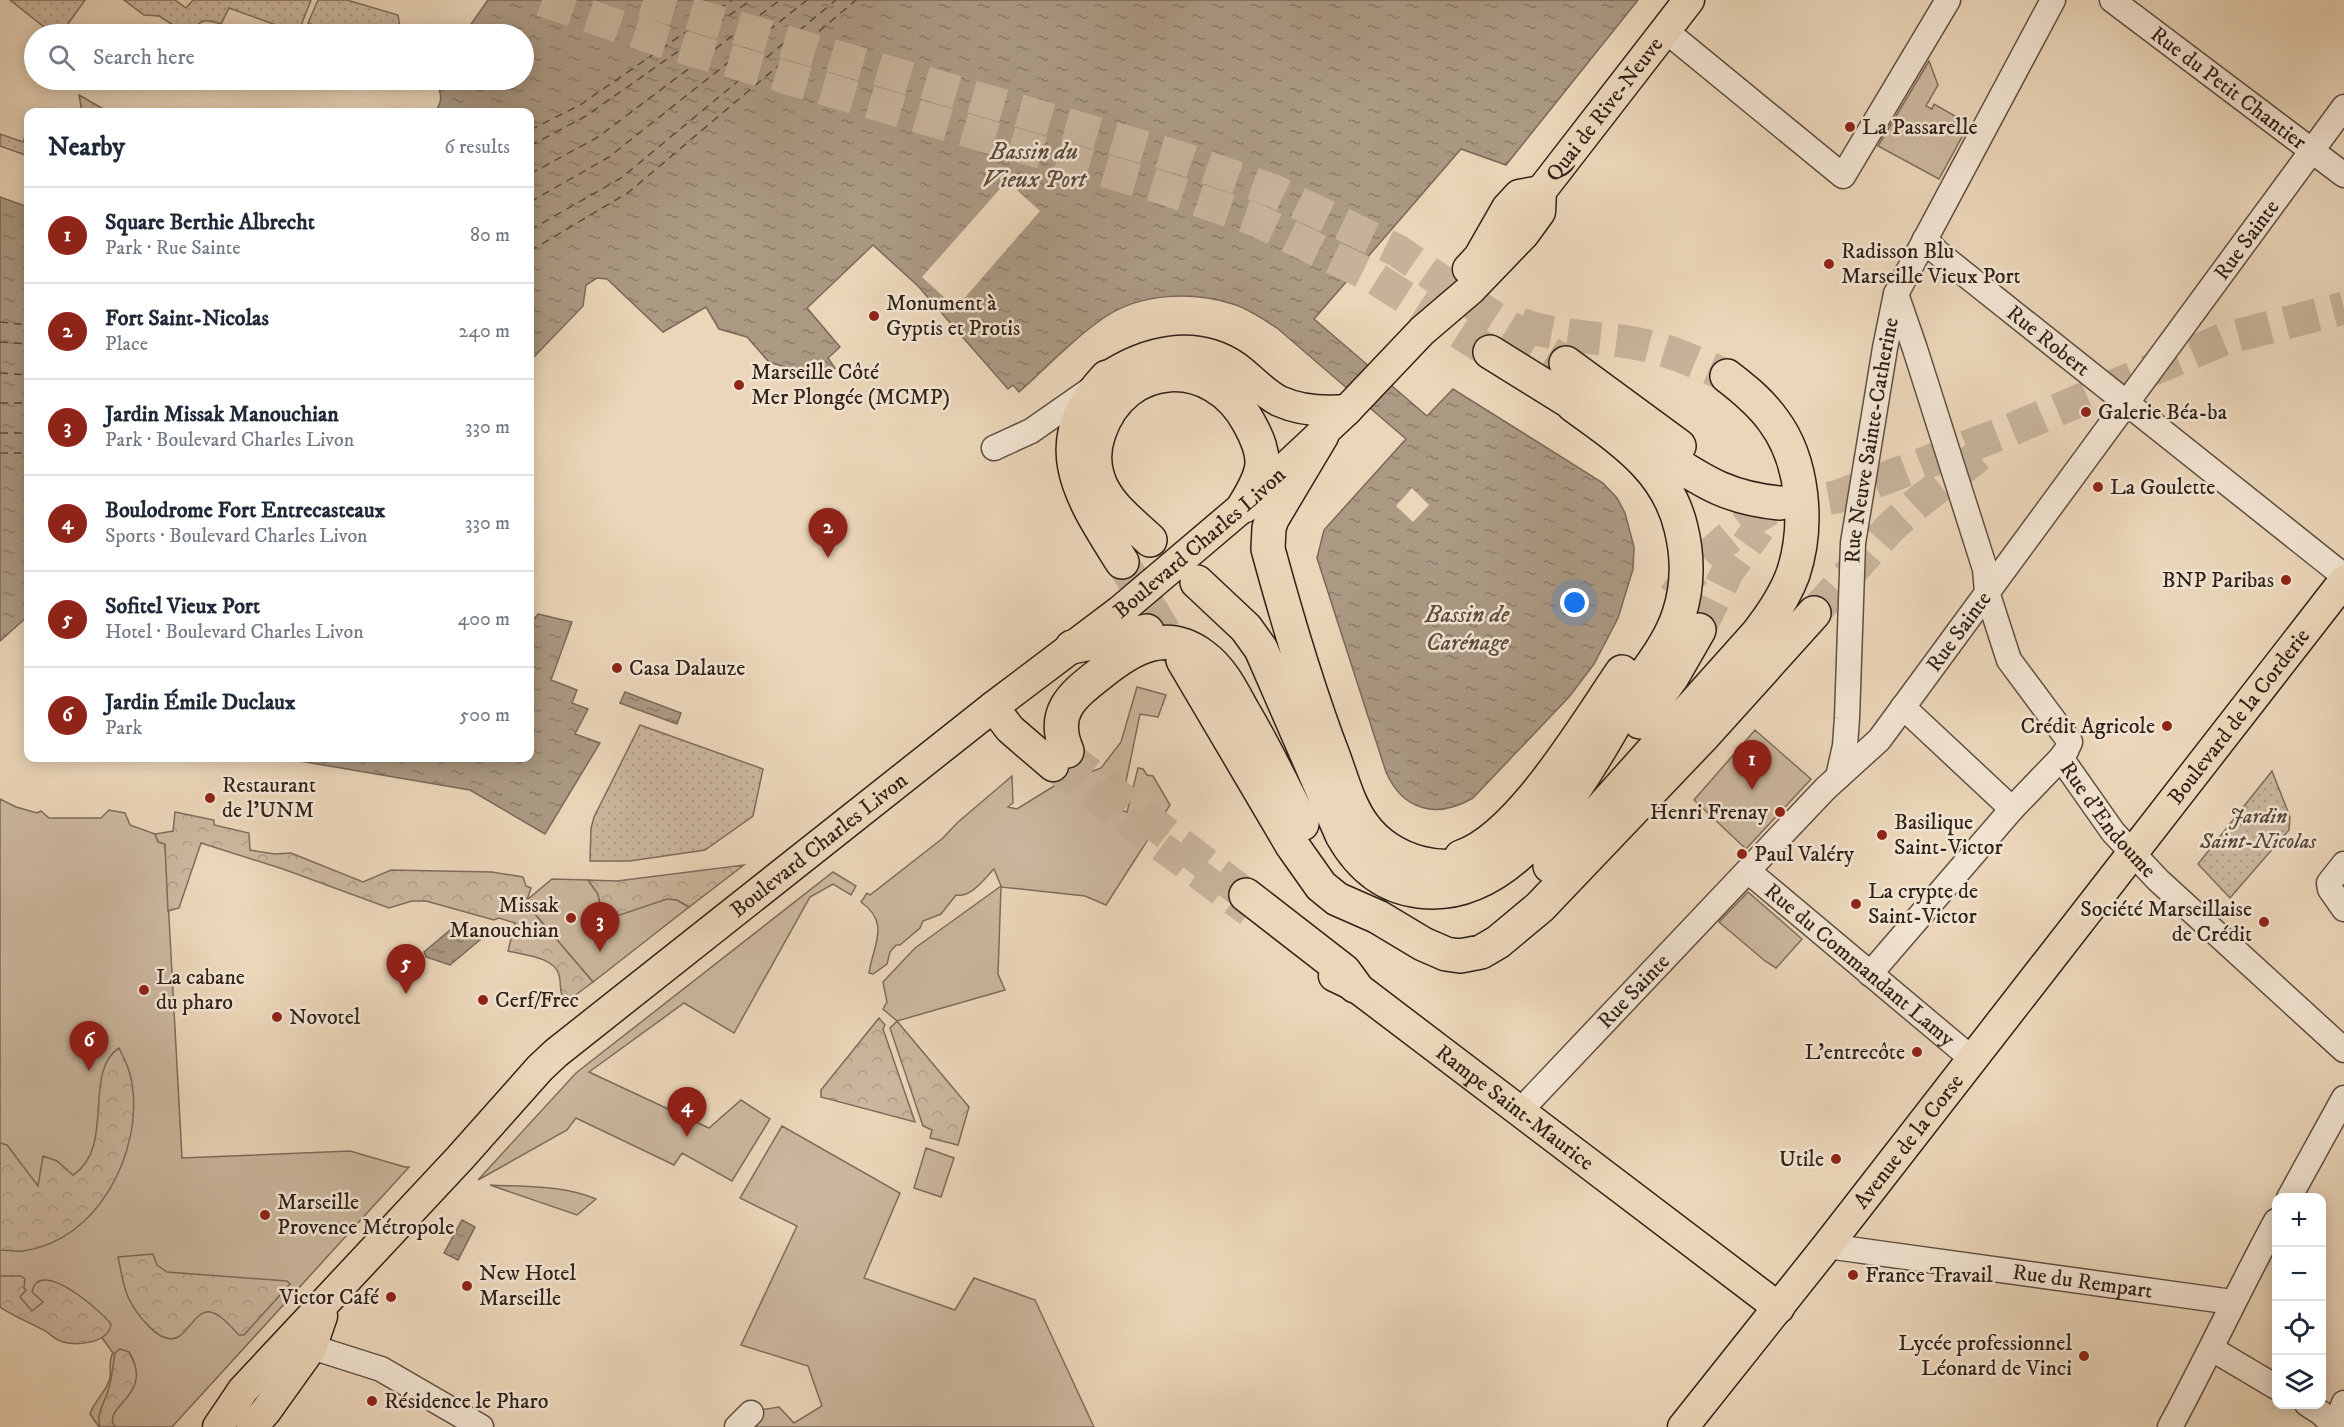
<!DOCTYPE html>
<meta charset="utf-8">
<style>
body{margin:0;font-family:"IM FELL DW Pica",serif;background:#f6f6f7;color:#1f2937}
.controls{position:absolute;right:18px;bottom:18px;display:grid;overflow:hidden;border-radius:12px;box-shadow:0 3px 15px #0003}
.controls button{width:54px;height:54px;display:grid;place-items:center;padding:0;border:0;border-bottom:2px solid #e0e1e3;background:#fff;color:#1f2937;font:30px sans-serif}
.you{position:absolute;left:1575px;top:603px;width:21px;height:21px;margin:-15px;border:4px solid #fff;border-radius:50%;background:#1a73e8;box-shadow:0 0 0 9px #1a73e833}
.badge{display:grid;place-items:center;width:39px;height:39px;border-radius:50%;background:#8f2418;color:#fff;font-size:20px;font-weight:700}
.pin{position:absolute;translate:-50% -50px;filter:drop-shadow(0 2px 3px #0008)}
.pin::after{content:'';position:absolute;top:32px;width:21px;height:18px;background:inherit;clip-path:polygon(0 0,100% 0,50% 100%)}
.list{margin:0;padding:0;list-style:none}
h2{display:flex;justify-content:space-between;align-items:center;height:78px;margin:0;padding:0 24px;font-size:26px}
h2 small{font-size:20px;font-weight:400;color:#747a83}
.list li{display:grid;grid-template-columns:39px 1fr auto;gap:18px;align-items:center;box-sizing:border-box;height:96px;padding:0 24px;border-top:2px solid #e0e1e3}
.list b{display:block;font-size:22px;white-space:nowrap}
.list p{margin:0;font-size:20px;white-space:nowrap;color:#747a83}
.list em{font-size:20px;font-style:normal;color:#747a83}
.icon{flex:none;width:33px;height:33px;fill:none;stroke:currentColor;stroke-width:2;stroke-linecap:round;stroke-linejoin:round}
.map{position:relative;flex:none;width:2344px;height:1427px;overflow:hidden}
.search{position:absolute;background:#fff;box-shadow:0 3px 15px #0003;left:24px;top:24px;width:510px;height:66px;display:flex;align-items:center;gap:15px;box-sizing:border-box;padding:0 21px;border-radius:33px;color:#747a83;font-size:22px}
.panel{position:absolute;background:#fff;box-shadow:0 3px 15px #0003;left:24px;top:108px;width:510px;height:654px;border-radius:12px}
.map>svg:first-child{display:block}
</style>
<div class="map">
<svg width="2344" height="1427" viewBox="0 0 2344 1427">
<defs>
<pattern id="forest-crowns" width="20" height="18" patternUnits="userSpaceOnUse" patternTransform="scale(1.5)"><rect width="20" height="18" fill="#cbb79e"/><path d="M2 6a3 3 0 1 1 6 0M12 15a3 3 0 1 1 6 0" fill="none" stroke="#af9d88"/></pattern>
<pattern id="garden-dots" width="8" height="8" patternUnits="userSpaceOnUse" patternTransform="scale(1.5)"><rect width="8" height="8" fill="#cbb79e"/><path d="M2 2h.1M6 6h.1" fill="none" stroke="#af9d88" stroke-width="1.8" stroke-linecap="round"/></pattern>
<pattern id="water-ripples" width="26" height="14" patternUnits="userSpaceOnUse" patternTransform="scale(1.5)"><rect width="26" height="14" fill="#ab9983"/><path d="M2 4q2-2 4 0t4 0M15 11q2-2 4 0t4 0" fill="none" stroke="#8c7c6a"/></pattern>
</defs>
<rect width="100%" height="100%" fill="#ebd6b9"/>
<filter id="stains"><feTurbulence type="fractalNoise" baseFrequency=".00333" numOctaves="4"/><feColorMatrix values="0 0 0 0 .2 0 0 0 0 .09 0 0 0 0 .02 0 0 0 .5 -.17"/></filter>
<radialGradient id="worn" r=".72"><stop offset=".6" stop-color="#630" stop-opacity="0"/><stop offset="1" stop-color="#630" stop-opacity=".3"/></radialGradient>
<path fill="#cbb79e" stroke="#7e6c5c" stroke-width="1.5" d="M 1929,61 L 1938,85 L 1926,106 L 1932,109 L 1934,104 L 1969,124 L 1939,179 L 1878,146 Z
M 1137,687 L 1166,695 L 1158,717 L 1140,714 L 1120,810 L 1127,812 L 1138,768 L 1143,769 L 1147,775 L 1153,776 L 1170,805 L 1106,905 L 1085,896 L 1001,887 L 998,974 L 1005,990 L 897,1021 L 883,1009 L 887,1002 L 883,982 L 915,948 L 1001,886 L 994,869 C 984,879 971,898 956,895 L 941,914 L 923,921 L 920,928 L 900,945 L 896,945 L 890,952 L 887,964 L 873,974 L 869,973 C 873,945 891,923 861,902 L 867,893 L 870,895 L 943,838 L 957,823 L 1012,776 L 1013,803 L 1008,807 L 1017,809 L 1054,786 L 1101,768 L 1121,742 Z
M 1755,730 L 1811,779 L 1746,849 L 1694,800 Z
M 0,799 L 16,807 L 37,813 L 41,811 L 49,818 L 101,818 L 109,810 L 125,813 L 130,825 L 155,834 L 158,842 L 165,844 L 182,1158 L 350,1151 L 405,1167 L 409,1167 L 172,1427 L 99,1427 L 90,1414 C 94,1401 105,1393 109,1381 C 113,1371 107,1363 113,1353 L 100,1335 L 0,1305 Z
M 833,872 L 856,886 L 851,895 L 833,884 L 810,897 L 734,1033 L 684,1003 L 589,1072 L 709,1128 L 741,1100 L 770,1119 L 732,1181 L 682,1153 L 674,1165 L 576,1118 L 567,1130 L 478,1180 L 576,1073 Z
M 552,879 L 588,880 L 598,894 L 602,913 L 667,899 L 677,900 L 689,907 L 593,982 L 534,913 L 527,900 Z
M 1748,892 L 1802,939 L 1776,968 L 1765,961 L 1719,922 Z
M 782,1126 L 900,1193 L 864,1278 L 955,1310 L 974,1278 L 1035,1300 L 1094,1427 L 748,1427 L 761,1410 L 779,1407 L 794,1423 L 822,1406 L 808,1366 L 741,1345 L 797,1226 L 740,1198 Z
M 926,1148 L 954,1158 L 941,1197 L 914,1188 Z
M 490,1185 C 527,1187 562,1185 596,1199 L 577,1215 Z"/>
<path fill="url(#forest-crowns)" stroke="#7e6c5c" stroke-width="1.5" d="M 175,812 L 214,820 L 214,825 L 249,833 L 250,850 L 275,854 L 291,853 L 363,882 L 391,870 L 492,872 L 523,877 L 526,886 L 531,888 L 527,900 L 534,913 L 593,982 L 566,1002 C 558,992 562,986 559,975 C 555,957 523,955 508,951 L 515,923 L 499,918 L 494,920 L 426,901 L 412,901 L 389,908 L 283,869 L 201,843 L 179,908 L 168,911 L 165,844 L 158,842 L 155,834 L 173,831 Z
M 744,865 L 689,907 L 677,900 L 667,899 L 608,919 L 602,913 L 598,894 L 588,880 L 617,881 Z
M 879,1018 L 885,1025 L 883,1029 L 915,1122 L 821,1097 L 821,1090 Z
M 897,1021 L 969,1107 L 958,1145 L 930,1138 L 932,1130 L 923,1126 L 890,1028 Z
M 119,1048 C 125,1060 130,1070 132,1083 C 143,1152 98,1241 23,1251 C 16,1252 7,1250 0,1250 L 0,1143 L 7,1145 L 38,1186 L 43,1156 L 57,1161 L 73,1175 C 116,1147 82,1072 119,1048 Z
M 153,1254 L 157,1265 L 167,1272 L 287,1281 L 290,1284 L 244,1335 L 239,1335 C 232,1328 220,1313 210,1312 C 197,1310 189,1331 178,1337 C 160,1347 135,1312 128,1297 C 123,1286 121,1270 118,1257 Z
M 0,1276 L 21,1276 L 25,1279 L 24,1288 L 26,1290 L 20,1297 L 32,1311 L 43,1302 L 32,1292 C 39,1256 101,1311 111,1324 C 109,1343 78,1346 63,1342 C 56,1340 52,1336 47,1332 C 31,1323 15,1317 0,1307 Z
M 120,1349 L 129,1352 C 156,1396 100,1406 115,1427 L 100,1427 C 96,1413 104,1404 108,1391 C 112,1379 113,1365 115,1353 Z"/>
<path fill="url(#garden-dots)" stroke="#7e6c5c" stroke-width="1.5" d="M 10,0 L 85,0 L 61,34 L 53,34 Z
M 124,0 L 175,0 L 186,8 L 193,0 L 311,0 L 298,33 L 229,8 L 221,24 C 198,17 203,22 187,34 L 159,16 L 144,15 Z
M 318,0 L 347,0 L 398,15 L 401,34 L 334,34 L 308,23 Z
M 79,95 L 105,110 L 105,112 L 82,112 Z
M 28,128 L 28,156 L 0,146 L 0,134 L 23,142 Z
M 640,725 L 763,769 L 753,816 L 705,850 L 630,861 L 590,861 L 591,828 L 594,817 Z
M 2272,771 L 2290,817 L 2289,830 L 2230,898 L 2198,864 Z"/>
<path fill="url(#water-ripples)" stroke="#7a6959" stroke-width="1.5" d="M 488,0 L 1638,0 L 1506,165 L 1461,149 L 1314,319 L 1427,416 L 1453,389 L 1603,483 L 1617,498 L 1625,513 L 1634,547 L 1633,569 L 1618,618 L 1594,664 L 1569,697 L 1473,798 C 1437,819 1403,811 1386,772 L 1317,558 L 1324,530 L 1406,439 L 1277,328 C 1263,319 1249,309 1233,304 C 1192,291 1141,293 1105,317 C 1074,338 1047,367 1019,392 L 1013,385 L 1008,389 L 918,286 L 873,245 L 807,308 L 840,347 L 828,358 L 835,368 L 822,378 L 769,362 L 747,337 L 719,329 L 706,307 L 663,332 L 607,279 L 597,278 L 586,285 L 583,306 L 530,361 L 530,112 L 435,112 C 444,100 441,93 435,80 L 524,80 L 524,34 L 464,34 Z
M 0,197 L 28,207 L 28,616 L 0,641 Z
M 538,614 L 572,622 L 551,680 L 577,690 L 572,703 L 588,709 L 575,734 L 600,743 L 545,834 L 470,790 L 282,758 L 530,758 L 530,624 Z
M 625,692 L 681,713 L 677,724 L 620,703 Z
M 456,925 L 479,930 L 481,939 L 450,965 L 426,957 L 424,952 Z
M 462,1220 L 475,1227 L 458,1260 L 444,1253 Z"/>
<path fill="#ebd6b9" d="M 1007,181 L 1040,211 L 956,308 L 922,277 Z
M 1412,488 L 1429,505 L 1413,522 L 1396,506 Z"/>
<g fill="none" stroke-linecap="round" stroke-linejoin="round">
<path stroke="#5b4c3e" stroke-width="1.5" stroke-dasharray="8 6" stroke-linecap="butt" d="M 530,130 L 580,105 L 732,0
M 530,146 L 586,116 L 751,0
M 530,174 L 598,137 L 780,0
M 530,202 L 609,157 L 807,0
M 530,230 L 621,178 L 836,0
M 530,251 L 629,192 L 856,0
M 0,322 L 28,325
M 0,342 L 28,344
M 0,373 L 28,375
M 0,403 L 28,403
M 0,433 L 28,433
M 0,453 L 28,453"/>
<path stroke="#c6b299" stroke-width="30" stroke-dasharray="30 15" stroke-linecap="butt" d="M 1053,766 L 1249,912"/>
<path stroke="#c6b299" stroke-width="33" stroke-dasharray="33 16" stroke-linecap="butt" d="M 542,0 L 665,42 L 1166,189 L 1256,220 L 1375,278 L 1490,352
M 643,0 L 1181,158 L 1274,191 L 1398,251 L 1484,311 L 1566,363
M 1520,324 C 1562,339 1606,336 1648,346 C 1676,353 1701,364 1727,376
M 1780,503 L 1814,501 L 1836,497 L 2008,431 L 2224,339 L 2344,308
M 1122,562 L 1181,658
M 1674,597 C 1706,553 1747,517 1797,495
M 1814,613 L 1890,528 L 1915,505 L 1979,455
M 1699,630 L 1728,571 L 1759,528
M 1067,751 L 1073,761 L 1246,895"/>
<g stroke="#5f4f41" stroke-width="27">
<g id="minor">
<path id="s1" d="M 2112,0 L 2344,175"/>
<path d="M 1666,31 L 1843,176 L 1948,0"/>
<path id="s2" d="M 1925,239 L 1937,252 L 2344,576"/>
<path id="s3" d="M 1896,294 L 1915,349 L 1985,569 L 1987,592 L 2009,660 L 2070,742 L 2066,751 L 2061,758 L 2113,832 L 2158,880 L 2344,1050"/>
<path d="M 994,448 L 1031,431 L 1094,387"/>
<path d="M 1903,707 L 2012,809"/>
<path id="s4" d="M 1838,777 L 1845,746 L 1847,718 L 1853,543 L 1885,348 L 1896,294 L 2053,0"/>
<path d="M 2344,864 L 2329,883 L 2330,889 L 2344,909"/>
<path id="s5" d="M 1748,871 L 1971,1058"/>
<path d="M 1870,974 L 2012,809 L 2061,758"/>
<path id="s6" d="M 1520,1111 L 1826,788 L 1879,740 L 2344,107"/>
<path d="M 2289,1198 L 2344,1098"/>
<path id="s7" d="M 1827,1246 L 2232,1302"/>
<path d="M 296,1342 L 381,1369 L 481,1427"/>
<path d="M 2212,1349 L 2276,1387"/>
<path d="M 2307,1404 L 2321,1413 L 2336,1427"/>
<path d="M 737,1427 L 751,1413"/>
<path d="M 2170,1427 C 2207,1359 2239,1289 2276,1221"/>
<path d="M 2335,1427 L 2344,1403"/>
</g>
</g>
<g stroke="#302219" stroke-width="33">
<g id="major">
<path d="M 1468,269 L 1479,257 L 1507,208 L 1519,195 L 1541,191"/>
<path d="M 1107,377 C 1145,352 1194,338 1236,367 C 1250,377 1263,393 1279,401 C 1299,410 1325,412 1347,410"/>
<path d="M 993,707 L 1010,729 L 1053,766"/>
<path id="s8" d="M 1334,976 L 1355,986 L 1779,1308"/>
<path id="s9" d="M 218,1427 L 243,1390 L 460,1158 L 540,1068 L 556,1053 L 993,707 L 1120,611 L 1252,499 L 1347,410 L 1422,331 L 1470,290 L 1524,234 L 1540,212 L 1541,191 L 1689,0"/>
<path d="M 252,1427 L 266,1411 L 311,1348 L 322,1316"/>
<path id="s10" d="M 1683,1427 L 1827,1246 L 2344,581"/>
</g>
</g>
<g stroke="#302219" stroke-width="36">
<path id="highway" d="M 1490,352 L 1593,416
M 1566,363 L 1679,446
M 1107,377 C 1043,444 1082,498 1122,562
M 1322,435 L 1272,519 L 1269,528 L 1268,549 C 1287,619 1308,690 1334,758 C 1342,780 1349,806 1363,825 C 1390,863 1449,879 1489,855
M 1641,442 C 1693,472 1715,497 1780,503
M 1150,540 C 1131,522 1106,504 1098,478 C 1093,463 1094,447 1099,433 C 1124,359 1213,355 1249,423 C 1269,459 1265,472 1244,506
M 1197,582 L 1246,628 L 1261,649 L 1342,835 C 1359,865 1384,887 1419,891 C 1516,904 1584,777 1624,707 C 1641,676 1668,649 1679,614 C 1688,587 1688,556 1681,528 C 1667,468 1619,439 1573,405
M 1072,647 L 1147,631
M 1183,660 L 1292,845 L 1321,886 L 1337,899 L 1378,917 L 1423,944 L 1446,954 L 1460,956 L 1481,952 L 1498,942 L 1540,907 L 1705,734 L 1814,613
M 1640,722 L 1672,677 L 1699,630
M 1067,751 C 1050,712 1073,695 1101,673 C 1132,648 1166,628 1203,656 C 1222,670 1232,691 1243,711 C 1265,748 1283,785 1302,824
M 1461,857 C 1520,837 1586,724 1622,672
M 1550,866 L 1758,633 C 1772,615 1785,596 1793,574 C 1809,526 1804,461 1773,420 C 1760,402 1744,389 1727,376
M 1246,895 L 1344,971 L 1355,986"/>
</g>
<use href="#minor" stroke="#f2e4d2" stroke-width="24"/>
<use href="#major" stroke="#ebd6b9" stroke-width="30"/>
<use href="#highway" stroke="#ebd6b9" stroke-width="33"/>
</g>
<g fill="#8f2418" stroke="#f2e4d2" stroke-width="2">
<circle cx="1850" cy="127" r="6"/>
<circle cx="1829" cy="264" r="6"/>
<circle cx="874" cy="316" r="6"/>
<circle cx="739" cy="385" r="6"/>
<circle cx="2086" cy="412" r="6"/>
<circle cx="2098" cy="487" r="6"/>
<circle cx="2286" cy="580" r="6"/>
<circle cx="617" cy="668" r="6"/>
<circle cx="2167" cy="726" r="6"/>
<circle cx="210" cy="798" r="6"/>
<circle cx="1780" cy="812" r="6"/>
<circle cx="1882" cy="835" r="6"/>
<circle cx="1742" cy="854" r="6"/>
<circle cx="1856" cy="904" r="6"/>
<circle cx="571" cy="918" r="6"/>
<circle cx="2264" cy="922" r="6"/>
<circle cx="144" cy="990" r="6"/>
<circle cx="483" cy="1000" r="6"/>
<circle cx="277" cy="1017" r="6"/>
<circle cx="1917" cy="1052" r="6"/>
<circle cx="1836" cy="1159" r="6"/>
<circle cx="265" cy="1215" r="6"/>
<circle cx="1853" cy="1275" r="6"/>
<circle cx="467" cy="1286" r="6"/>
<circle cx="391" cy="1297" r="6"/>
<circle cx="2084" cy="1356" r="6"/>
<circle cx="372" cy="1401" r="6"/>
</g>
<g text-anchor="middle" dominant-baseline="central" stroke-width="5" stroke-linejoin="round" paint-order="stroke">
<g font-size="22" fill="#302219" stroke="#f2e4d2">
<text stroke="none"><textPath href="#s1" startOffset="146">Rue du Petit Chantier</textPath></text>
<text stroke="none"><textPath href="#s9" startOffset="1926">Quai de Rive-Neuve</textPath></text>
<text stroke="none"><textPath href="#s6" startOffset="1137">Rue Sainte</textPath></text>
<text stroke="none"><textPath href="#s2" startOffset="160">Rue Robert</textPath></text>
<text stroke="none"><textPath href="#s4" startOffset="339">Rue Neuve Sainte-Catherine</textPath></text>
<text stroke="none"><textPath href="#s9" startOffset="1326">Boulevard Charles Livon</textPath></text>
<text stroke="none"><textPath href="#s6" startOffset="651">Rue Sainte</textPath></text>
<text stroke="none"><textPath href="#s10" startOffset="902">Boulevard de la Corderie</textPath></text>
<text stroke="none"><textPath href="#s3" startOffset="582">Rue d'Endoume</textPath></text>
<text stroke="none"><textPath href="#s9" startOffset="840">Boulevard Charles Livon</textPath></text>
<text stroke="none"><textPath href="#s5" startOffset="146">Rue du Commandant Lamy</textPath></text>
<text stroke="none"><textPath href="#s6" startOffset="165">Rue Sainte</textPath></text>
<text stroke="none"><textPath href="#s8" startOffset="224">Rampe Saint-Maurice</textPath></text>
<text stroke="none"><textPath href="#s10" startOffset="364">Avenue de la Corse</textPath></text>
<text stroke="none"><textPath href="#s7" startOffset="258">Rue du Rempart</textPath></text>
</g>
<g font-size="22" fill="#302219" stroke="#f2e4d2" text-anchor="start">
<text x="1862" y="127">La Passarelle</text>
<text x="1841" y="251">Radisson Blu<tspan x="1841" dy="25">Marseille Vieux Port</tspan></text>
<text x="886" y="303">Monument à<tspan x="886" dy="25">Gyptis et Protis</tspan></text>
<text x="751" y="372">Marseille Côté<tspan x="751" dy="25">Mer Plongée (MCMP)</tspan></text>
<text x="2098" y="412">Galerie Béa-ba</text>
<text x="2110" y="487">La Goulette</text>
<text x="2274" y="580" text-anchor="end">BNP Paribas</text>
<text x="629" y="668">Casa Dalauze</text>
<text x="2155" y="726" text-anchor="end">Crédit Agricole</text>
<text x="222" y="785">Restaurant<tspan x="222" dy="25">de l'UNM</tspan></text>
<text x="1768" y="812" text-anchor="end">Henri Frenay</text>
<text x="1894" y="822">Basilique<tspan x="1894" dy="25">Saint-Victor</tspan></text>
<text x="1754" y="854">Paul Valéry</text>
<text x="1868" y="891">La crypte de<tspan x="1868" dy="25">Saint-Victor</tspan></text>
<text x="559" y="905" text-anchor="end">Missak<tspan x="559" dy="25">Manouchian</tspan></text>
<text x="2252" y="909" text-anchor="end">Société Marseillaise<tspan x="2252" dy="25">de Crédit</tspan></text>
<text x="156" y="977">La cabane<tspan x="156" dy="25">du pharo</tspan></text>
<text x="495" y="1000">Cerf/Frec</text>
<text x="289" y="1017">Novotel</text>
<text x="1905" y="1052" text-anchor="end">L'entrecôte</text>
<text x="1824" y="1159" text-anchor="end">Utile</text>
<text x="277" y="1202">Marseille<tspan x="277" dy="25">Provence Métropole</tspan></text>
<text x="479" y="1273">New Hotel<tspan x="479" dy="25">Marseille</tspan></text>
<text x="1865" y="1275">France Travail</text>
<text x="379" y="1297" text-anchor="end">Victor Café</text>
<text x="2072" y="1343" text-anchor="end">Lycée professionnel<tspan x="2072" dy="25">Léonard de Vinci</tspan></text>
<text x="384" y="1401">Résidence le Pharo</text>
</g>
<g font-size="22" font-style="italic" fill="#57473a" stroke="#f2e4d2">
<text x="2258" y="816">Jardin<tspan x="2258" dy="25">Saint-Nicolas</tspan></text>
</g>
<g font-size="24" font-style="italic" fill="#5b4c3e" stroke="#f2e4d2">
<text x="1034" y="152">Bassin du<tspan x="1034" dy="28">Vieux Port</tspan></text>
<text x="1467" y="615">Bassin de<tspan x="1467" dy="28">Carénage</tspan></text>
</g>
</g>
<rect width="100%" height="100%" filter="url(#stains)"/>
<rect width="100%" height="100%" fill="url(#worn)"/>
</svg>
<div class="controls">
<button>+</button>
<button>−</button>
<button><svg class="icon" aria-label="locate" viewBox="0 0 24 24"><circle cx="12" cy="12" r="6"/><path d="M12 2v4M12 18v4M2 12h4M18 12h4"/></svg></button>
<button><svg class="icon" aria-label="layers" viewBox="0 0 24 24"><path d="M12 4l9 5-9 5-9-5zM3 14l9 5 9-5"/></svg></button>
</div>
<div class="you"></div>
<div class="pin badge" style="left:1752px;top:790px">1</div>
<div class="pin badge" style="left:828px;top:558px">2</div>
<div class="pin badge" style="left:600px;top:952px">3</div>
<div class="pin badge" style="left:687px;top:1137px">4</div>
<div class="pin badge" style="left:406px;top:994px">5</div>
<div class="pin badge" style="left:89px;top:1071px">6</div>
<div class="search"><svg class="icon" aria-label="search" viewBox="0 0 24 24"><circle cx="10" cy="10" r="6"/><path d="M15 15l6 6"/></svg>Search here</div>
<section class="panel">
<h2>Nearby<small>6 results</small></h2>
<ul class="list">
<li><span class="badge">1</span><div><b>Square Berthie Albrecht</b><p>Park · Rue Sainte</p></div><em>80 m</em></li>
<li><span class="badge">2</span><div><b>Fort Saint-Nicolas</b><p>Place</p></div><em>240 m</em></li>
<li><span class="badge">3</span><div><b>Jardin Missak Manouchian</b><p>Park · Boulevard Charles Livon</p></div><em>330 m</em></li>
<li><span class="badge">4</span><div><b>Boulodrome Fort Entrecasteaux</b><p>Sports · Boulevard Charles Livon</p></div><em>330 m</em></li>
<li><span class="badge">5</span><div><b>Sofitel Vieux Port</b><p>Hotel · Boulevard Charles Livon</p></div><em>400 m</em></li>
<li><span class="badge">6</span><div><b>Jardin Émile Duclaux</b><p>Park</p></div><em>500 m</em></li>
</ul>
</section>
</div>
